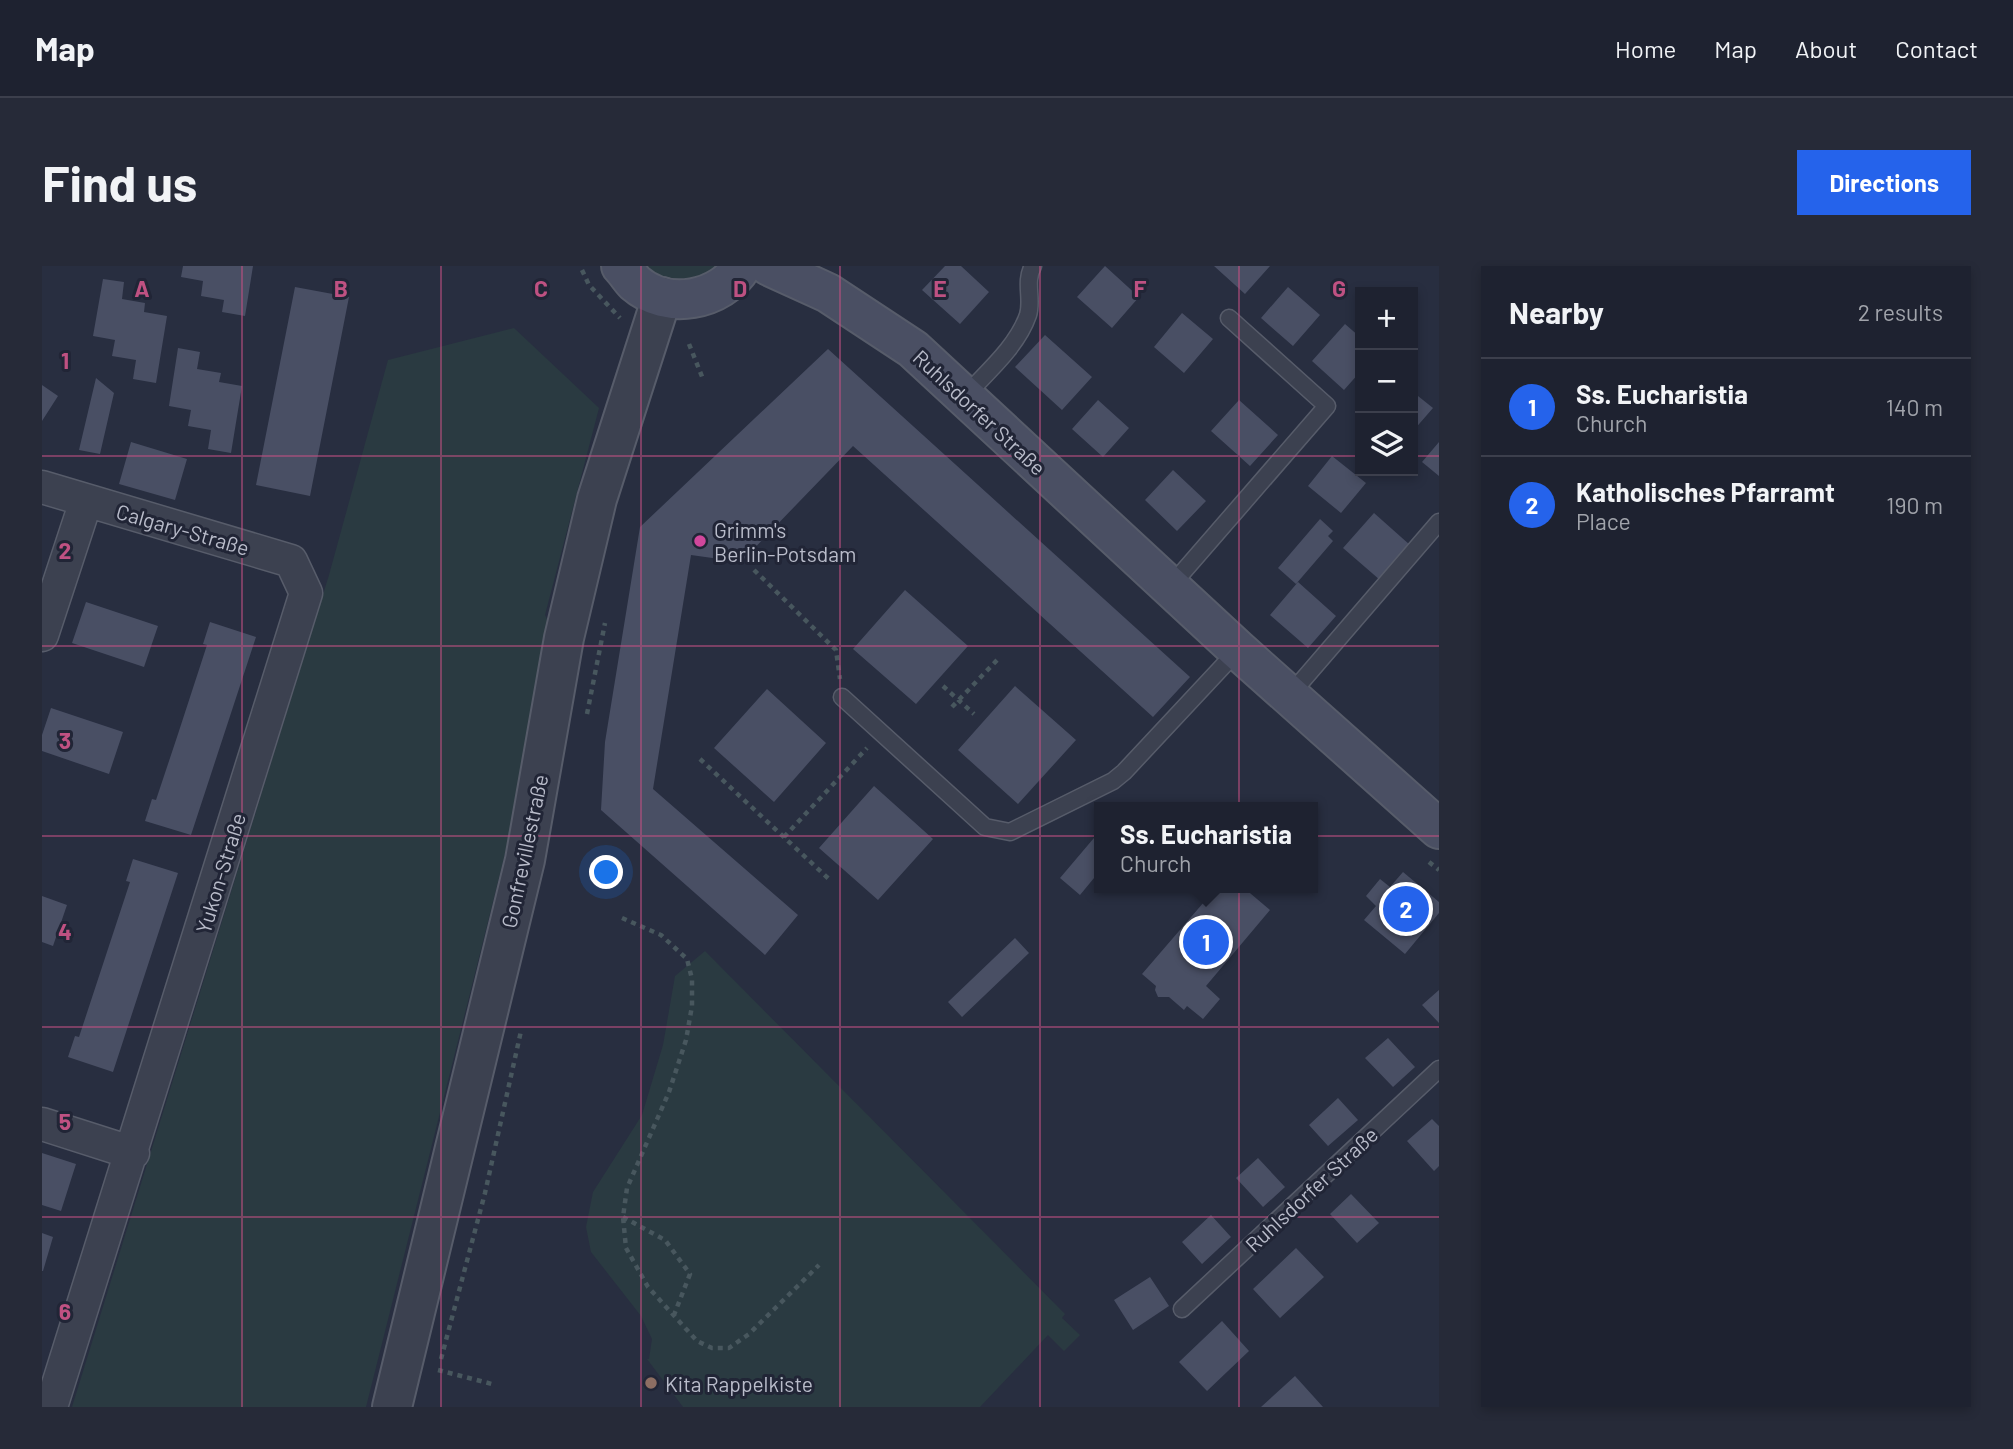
<!DOCTYPE html>
<meta charset="utf-8">
<style>
body{margin:0;font-family:Barlow,sans-serif;background:#262a38;color:#f1f3f6}
.controls{position:absolute;right:21px;top:21px;display:grid;overflow:hidden;border-radius:0px;box-shadow:0 4px 10px #0003}
.controls button{width:63px;height:63px;display:grid;place-items:center;padding:0;border:0;border-bottom:2px solid #3c3f4c;background:#1e2230;color:#f1f3f6;font:35px sans-serif}
.you{position:absolute;left:565px;top:607px;width:24px;height:24px;margin:-18px;border:5px solid #fff;border-radius:50%;background:#1a73e8;box-shadow:0 0 0 10px #1a73e833}
.badge{display:grid;place-items:center;width:46px;height:46px;border-radius:50%;background:#2563eb;color:#fff;font-size:23px;font-weight:700}
.pin{position:absolute;translate:-50% -50%;border:4px solid #fff;box-shadow:0 2px 7px #0006}
.popup{position:absolute;left:1052px;top:536px;width:224px;height:91px;box-sizing:border-box;display:grid;place-content:center;border-radius:0px;background:#1e2230;filter:drop-shadow(0 2px 5px #0005);font-size:23px;white-space:nowrap;color:#a1a4ab}
.popup b{font-size:26px;color:#f1f3f6}
.popup::after{content:'';position:absolute;left:50%;top:100%;margin-left:-14px;border:14px solid transparent;border-top-color:#1e2230}
.list{margin:0;padding:0;list-style:none}
h2{display:flex;justify-content:space-between;align-items:center;height:91px;margin:0;padding:0 28px;font-size:30px}
h2 small{font-size:23px;font-weight:400;color:#a1a4ab}
.list li{display:grid;grid-template-columns:46px 1fr auto;gap:21px;align-items:center;box-sizing:border-box;height:98px;padding:0 28px;border-top:2px solid #3c3f4c}
.list b{display:block;font-size:26px;white-space:nowrap}
.list p{margin:0;font-size:23px;white-space:nowrap;color:#a1a4ab}
.list em{font-size:23px;font-style:normal;color:#a1a4ab}
.icon{flex:none;width:38px;height:38px;fill:none;stroke:currentColor;stroke-width:2;stroke-linecap:round;stroke-linejoin:round}
.map{position:relative;flex:none;width:1397px;height:1141px;overflow:hidden;border-radius:0px}
header{display:flex;align-items:center;gap:42px;box-sizing:border-box;height:98px;padding:0 35px;background:#1e2230;border-bottom:2px solid #3c3f4c}
header strong{font-size:33px}
nav{display:flex;gap:38px;margin-inline-start:auto;font-size:24px}
.intro{display:flex;align-items:center;justify-content:space-between;box-sizing:border-box;height:168px;padding:0 42px}
h1{margin:0;font-size:49px}
.button{padding:18px 32px;border-radius:0px;background:#2563eb;color:#fff;font-size:24px;font-weight:700}
main{display:flex;gap:42px;padding:0 42px}
aside{flex:1;background:#1e2230;border-radius:0px;box-shadow:0 4px 10px #0003}
.map>svg:first-child{display:block}
</style>
<header>
<strong>Map</strong>
<nav><a>Home</a><a>Map</a><a>About</a><a>Contact</a></nav>
</header>
<div class="intro"><h1>Find us</h1><a class="button">Directions</a></div>
<main>
<div class="map">
<svg width="1397" height="1141" viewBox="0 0 1397 1141">
<rect width="100%" height="100%" fill="#282e40"/>
<path fill="#2a3a41" d="M 601,0 L 679,0 L 675,4 L 644,17 L 611,9 Z
M 472,62 L 557,142 L 503,349 L 511,365 L 463,588 L 324,1141 L 30,1141 L 287,309 L 346,94 Z
M 663,685 L 1023,1048 L 1020,1052 L 1038,1069 L 1022,1085 L 1006,1069 L 938,1141 L 641,1141 L 605,1093 L 607,1093 L 610,1073 L 599,1050 L 549,986 L 544,961 L 551,926 L 600,849 L 621,779 L 633,710 Z"/>
<path fill="#494f64" d="M 141,0 L 211,0 L 203,50 L 180,46 L 182,34 L 159,30 L 161,15 L 139,11 Z
M 903,0 L 919,0 L 947,26 L 918,58 L 880,24 Z
M 1063,0 L 1097,31 L 1070,62 L 1035,31 Z
M 1172,0 L 1228,0 L 1203,28 Z
M 61,13 L 82,16 L 80,33 L 103,37 L 102,46 L 125,50 L 114,117 L 91,113 L 94,94 L 70,90 L 73,74 L 51,70 Z
M 253,21 L 307,31 L 268,230 L 214,219 Z
M 1246,21 L 1278,49 L 1251,80 L 1219,52 Z
M 1140,47 L 1171,73 L 1142,107 L 1112,81 Z
M 1303,58 L 1318,71 L 1318,106 L 1302,124 L 1270,95 Z
M 1003,69 L 1050,111 L 1020,144 L 973,101 Z
M 136,82 L 158,86 L 155,103 L 179,107 L 177,116 L 200,120 L 189,187 L 166,183 L 169,164 L 146,160 L 149,144 L 127,140 Z
M 786,83 L 1148,411 L 1111,451 L 811,180 L 699,296 L 649,289 L 611,523 L 756,649 L 723,689 L 559,544 L 563,476 L 598,261 Z
M 54,112 L 72,127 L 58,188 L 37,184 Z
M 0,119 L 16,130 L 0,155 Z
M 1371,126 L 1391,142 L 1371,165 Z
M 1056,134 L 1087,162 L 1061,191 L 1030,163 Z
M 1197,134 L 1236,169 L 1208,200 L 1169,165 Z
M 89,176 L 145,193 L 133,234 L 77,218 Z
M 1397,176 L 1397,210 L 1380,196 Z
M 1290,190 L 1324,217 L 1299,247 L 1266,220 Z
M 1131,204 L 1164,235 L 1135,265 L 1103,234 Z
M 1332,247 L 1368,279 L 1338,314 L 1301,282 Z
M 1278,253 L 1291,265 L 1286,270 L 1291,275 L 1254,318 L 1236,302 Z
M 1256,316 L 1294,350 L 1266,382 L 1228,349 Z
M 863,324 L 926,380 L 874,438 L 811,383 Z
M 44,336 L 116,360 L 102,401 L 30,377 Z
M 168,356 L 214,371 L 149,569 L 103,555 L 110,533 L 114,534 L 136,468 L 165,379 L 161,378 Z
M 973,420 L 1034,474 L 976,538 L 916,484 Z
M 725,423 L 784,477 L 732,536 L 672,482 Z
M 9,442 L 81,466 L 67,508 L 0,485 L 0,469 Z
M 832,520 L 891,573 L 836,634 L 777,582 Z
M 1057,566 L 1057,606 L 1038,629 L 1018,612 Z
M 91,593 L 136,607 L 71,806 L 26,791 L 33,770 L 37,771 L 88,616 L 84,615 Z
M 1361,606 L 1397,636 L 1397,647 L 1363,688 L 1322,654 L 1334,640 L 1324,630 L 1338,613 L 1348,621 Z
M 1159,622 L 1202,622 L 1228,644 L 1164,720 L 1178,733 L 1161,753 L 1145,740 L 1142,744 L 1127,731 L 1116,731 L 1113,724 L 1114,720 L 1100,708 L 1168,629 Z
M 0,630 L 25,639 L 11,680 L 0,676 Z
M 973,672 L 987,687 L 920,751 L 906,736 Z
M 1397,724 L 1397,757 L 1380,739 Z
M 1346,772 L 1373,801 L 1351,821 L 1323,792 Z
M 1296,832 L 1316,854 L 1286,880 L 1267,859 Z
M 1390,853 L 1397,860 L 1397,900 L 1392,905 L 1365,875 Z
M 0,887 L 34,898 L 19,945 L 0,939 Z
M 1216,892 L 1243,921 L 1221,941 L 1194,912 Z
M 1309,928 L 1337,957 L 1315,977 L 1288,948 Z
M 1169,949 L 1189,971 L 1160,998 L 1140,976 Z
M 0,967 L 11,971 L 1,1005 L 0,1005 Z
M 1254,982 L 1282,1011 L 1238,1052 L 1211,1023 Z
M 1108,1011 L 1127,1040 L 1091,1064 L 1072,1034 Z
M 1180,1055 L 1207,1085 L 1165,1125 L 1137,1096 Z
M 1253,1110 L 1281,1141 L 1219,1141 Z"/>
<g fill="none" stroke-linecap="round" stroke-linejoin="round">
<g stroke="#575c6a" stroke-width="19">
<path id="service" d="M 922,131 C 944,107 975,81 986,49 C 991,33 982,16 991,0
M 1127,322 L 1285,140 L 1187,52
M 1247,430 L 1397,256
M 800,431 L 943,561 L 968,566 L 1071,515 L 1082,506 L 1196,384
M 1140,1043 L 1397,803"/>
</g>
<g stroke="#575c6a" stroke-width="35">
<path id="minor" d="M 0,221 L 249,295 L 264,327 L 9,1141
M 0,369 L 44,235
M 0,858 L 91,887"/>
</g>
<g stroke="#575c6a" stroke-width="42">
<path id="tertiary" d="M 350,1141 L 483,594 L 522,372 L 555,233 L 620,31"/>
</g>
<g stroke="#575c6a" stroke-width="42">
<path id="secondary" d="M 579,0 C 584,5 588,12 593,17 C 625,45 679,35 700,0
M 727,0 L 786,27 L 871,83 L 1196,384 L 1397,563"/>
</g>
<path stroke="#48575e" stroke-width="4.5" stroke-dasharray="5 5" stroke-linecap="butt" d="M 540,4 L 547,19 L 578,52
M 647,78 L 661,113
M 712,304 L 794,384 L 798,413
M 901,420 L 932,448
M 910,441 L 958,391
M 545,448 L 563,357
M 658,493 L 789,615
M 742,571 L 825,482
M 1387,596 L 1397,604
M 580,652 L 619,669 L 645,693 L 650,713 L 650,740 L 644,774 L 627,826 L 585,922 L 581,951 L 584,982 L 606,1021 L 655,1075 L 670,1082 L 687,1082 L 707,1068 L 777,999
M 581,951 L 623,974 L 648,1008 L 632,1049
M 399,1093 L 443,927 L 479,765
M 396,1104 L 450,1118"/>
<use href="#service" stroke="#3c4150" stroke-width="16"/>
<use href="#minor" stroke="#3c4150" stroke-width="32"/>
<use href="#tertiary" stroke="#3c4150" stroke-width="38"/>
<use href="#secondary" stroke="#4a4f63" stroke-width="38"/>
</g>
<path fill="none" stroke="#bf5182" stroke-width="2" stroke-opacity="0.55" d="M 200,0 L 200,1141M 399,0 L 399,1141M 599,0 L 599,1141M 798,0 L 798,1141M 998,0 L 998,1141M 1197,0 L 1197,1141M 0,190 L 1318,190M 1371,190 L 1397,190M 0,380 L 1397,380M 0,570 L 1397,570M 0,761 L 1397,761M 0,951 L 1397,951"/>
<circle fill="#d1479c" stroke="#212536" stroke-width="2.5" cx="658" cy="275" r="7"/>
<circle fill="#8d6e63" stroke="#212536" stroke-width="2.5" cx="609" cy="1117" r="7"/>
<g text-anchor="middle" dominant-baseline="central" stroke-width="6" stroke-linejoin="round" paint-order="stroke">
<g font-size="21" fill="#b9bcca" stroke="#212536">
<text transform="translate(938 146) rotate(43)">Ruhlsdorfer Straße</text>
<text transform="translate(141 263) rotate(16)">Calgary-Straße</text>
<text transform="translate(482 585) rotate(-78)">Gonfrevillestraße</text>
<text transform="translate(178 607) rotate(-73)">Yukon-Straße</text>
<text transform="translate(1269 923) rotate(-43)">Ruhlsdorfer Straße</text>
</g>
<g font-size="21" fill="#b9bcca" stroke="#212536" text-anchor="start">
<text x="672" y="263">Grimm's<tspan x="672" dy="24">Berlin-Potsdam</tspan></text>
<text x="623" y="1117">Kita Rappelkiste</text>
</g>
</g>
<g font-size="23" text-anchor="middle" font-weight="bold" fill="#bf5182" stroke="#212536" stroke-width="6" stroke-linejoin="round" paint-order="stroke">
<text x="100" y="31">A</text>
<text x="299" y="31">B</text>
<text x="499" y="31">C</text>
<text x="698" y="31">D</text>
<text x="898" y="31">E</text>
<text x="1098" y="31">F</text>
<text x="1297" y="31">G</text>
<text x="23" y="103">1</text>
<text x="23" y="293">2</text>
<text x="23" y="483">3</text>
<text x="23" y="674">4</text>
<text x="23" y="864">5</text>
<text x="23" y="1054">6</text>
</g>
</svg>
<div class="controls">
<button>+</button>
<button>−</button>
<button><svg class="icon" aria-label="layers" viewBox="0 0 24 24"><path d="M12 4l9 5-9 5-9-5zM3 14l9 5 9-5"/></svg></button>
</div>
<div class="you"></div>
<div class="pin badge" style="left:1164px;top:676px">1</div>
<div class="popup"><b>Ss. Eucharistia</b>Church</div>
<div class="pin badge" style="left:1364px;top:643px">2</div>
</div>
<aside>
<h2>Nearby<small>2 results</small></h2>
<ul class="list">
<li><span class="badge">1</span><div><b>Ss. Eucharistia</b><p>Church</p></div><em>140 m</em></li>
<li><span class="badge">2</span><div><b>Katholisches Pfarramt</b><p>Place</p></div><em>190 m</em></li>
</ul>
</aside>
</main>
